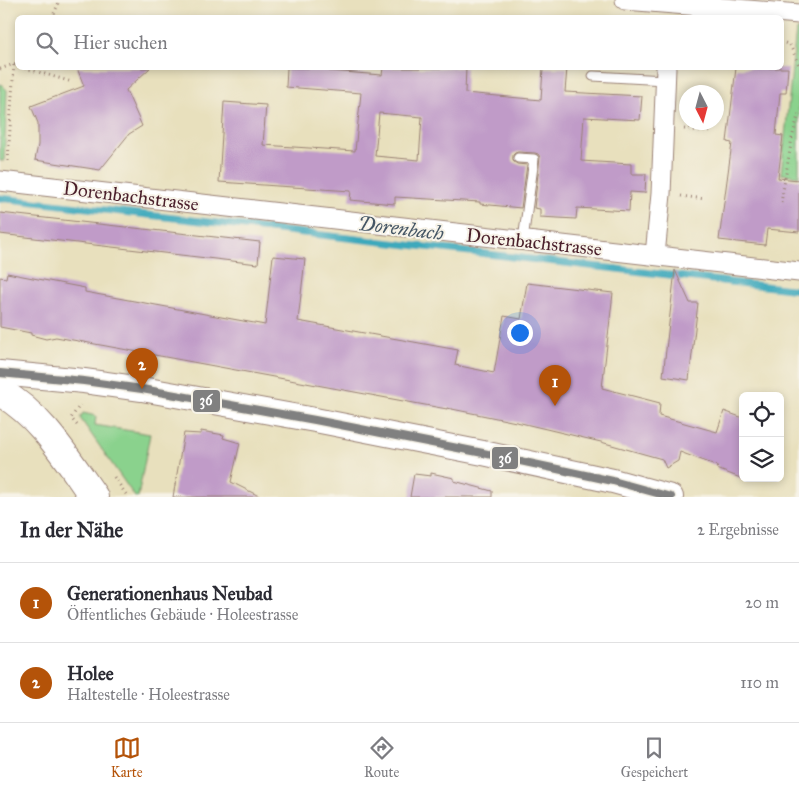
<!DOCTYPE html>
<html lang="de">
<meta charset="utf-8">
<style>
body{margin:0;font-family:"IM FELL Great Primer",serif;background:#f2f2f3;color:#2b2b33}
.controls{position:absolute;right:15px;bottom:15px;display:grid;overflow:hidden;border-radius:8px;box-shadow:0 2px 8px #0003}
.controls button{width:45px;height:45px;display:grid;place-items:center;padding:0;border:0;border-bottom:1px solid #e1e1e2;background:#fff;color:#2b2b33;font:25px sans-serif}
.compass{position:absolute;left:679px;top:85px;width:45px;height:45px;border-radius:50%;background:#fff;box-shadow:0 2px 8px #0003;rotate:174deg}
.you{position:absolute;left:519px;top:332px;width:18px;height:18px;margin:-12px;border:4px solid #fff;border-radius:50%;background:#1a73e8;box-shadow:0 0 0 8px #1a73e833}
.badge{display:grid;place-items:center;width:32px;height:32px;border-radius:50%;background:#b45309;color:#fff;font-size:16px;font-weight:700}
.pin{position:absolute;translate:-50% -41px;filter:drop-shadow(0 1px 2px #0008)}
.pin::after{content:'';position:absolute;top:26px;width:18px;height:15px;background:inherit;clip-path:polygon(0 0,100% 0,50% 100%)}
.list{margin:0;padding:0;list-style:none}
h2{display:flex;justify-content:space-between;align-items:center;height:65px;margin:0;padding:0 20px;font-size:21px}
h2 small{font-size:16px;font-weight:400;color:#7c7c81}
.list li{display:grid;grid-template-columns:32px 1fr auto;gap:15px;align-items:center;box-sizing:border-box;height:80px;padding:0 20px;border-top:1px solid #e1e1e2}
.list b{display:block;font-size:19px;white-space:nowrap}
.list p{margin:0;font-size:16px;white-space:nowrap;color:#7c7c81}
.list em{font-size:16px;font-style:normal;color:#7c7c81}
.icon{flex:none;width:28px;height:28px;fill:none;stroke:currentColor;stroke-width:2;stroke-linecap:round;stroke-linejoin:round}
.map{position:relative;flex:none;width:799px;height:497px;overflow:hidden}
.search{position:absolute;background:#fff;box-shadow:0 2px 8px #0003;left:15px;right:15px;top:15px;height:55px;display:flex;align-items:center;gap:12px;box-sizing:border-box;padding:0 18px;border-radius:8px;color:#7c7c81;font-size:19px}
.sheet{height:225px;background:#fff}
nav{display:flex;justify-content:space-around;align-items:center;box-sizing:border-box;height:70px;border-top:1px solid #e1e1e2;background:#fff;font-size:14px;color:#7c7c81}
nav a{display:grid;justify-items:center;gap:2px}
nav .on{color:#b45309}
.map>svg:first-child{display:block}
</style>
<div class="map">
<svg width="799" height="497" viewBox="0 0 799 497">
<rect width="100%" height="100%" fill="#f7f3e8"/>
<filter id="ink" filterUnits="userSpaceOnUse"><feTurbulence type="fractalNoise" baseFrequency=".02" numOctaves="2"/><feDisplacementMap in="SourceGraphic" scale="10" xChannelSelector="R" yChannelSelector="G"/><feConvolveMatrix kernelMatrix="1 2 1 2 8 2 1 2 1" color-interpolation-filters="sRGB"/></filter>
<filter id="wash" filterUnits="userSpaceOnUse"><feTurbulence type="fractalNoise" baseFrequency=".0096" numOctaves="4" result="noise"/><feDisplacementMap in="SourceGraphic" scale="20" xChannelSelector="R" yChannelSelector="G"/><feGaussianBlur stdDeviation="1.12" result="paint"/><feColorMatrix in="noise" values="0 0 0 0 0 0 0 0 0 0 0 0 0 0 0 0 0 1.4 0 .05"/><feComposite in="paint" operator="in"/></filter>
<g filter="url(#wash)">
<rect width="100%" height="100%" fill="#e8e0bd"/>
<path fill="#8ad28d" stroke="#6a785c" d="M 796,30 L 799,30 L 799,176 L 781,174 Z
M 0,83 L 7,90 L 4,161 L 0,161 Z
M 83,413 L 96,416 L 95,425 L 150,434 L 138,497 L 135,497 L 80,418 Z"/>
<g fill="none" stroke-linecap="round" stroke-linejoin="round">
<path stroke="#3da9bc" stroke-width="7" d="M 0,198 L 799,290"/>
</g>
<g id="blocks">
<path fill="#c09bc8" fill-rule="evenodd" d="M 77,68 L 150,68 L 126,90 L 142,126 L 129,134 L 100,170 L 35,160 L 38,145 L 38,123 L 31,106 L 84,86 Z
M 287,68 L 330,68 L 329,71 L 382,75 L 383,68 L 466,68 L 465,93 L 541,100 L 543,68 L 567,68 L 565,92 L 642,96 L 640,120 L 584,117 L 581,161 L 631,164 L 631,174 L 646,174 L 645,193 L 630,192 L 629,211 L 577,208 L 576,219 L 540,217 L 540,209 L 534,208 L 540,157 L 538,154 L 535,153 L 518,152 L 515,153 L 513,155 L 513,161 L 517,164 L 527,165 L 521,208 L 480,204 L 480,202 L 395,197 L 395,204 L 350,200 L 351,191 L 219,182 L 224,102 L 266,105 L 263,145 L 355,151 L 361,93 L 286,87 ZM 379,113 L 422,117 L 419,160 L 375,156 Z
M 736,68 L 788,68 L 786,93 L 780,93 L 776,135 L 783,136 L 778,178 L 799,180 L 799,232 L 767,229 L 765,245 L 719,240 L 732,143 L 727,142 Z
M 0,213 L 260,242 L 258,264 L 0,234 Z
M 273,256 L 305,259 L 298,321 L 458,350 L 455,365 L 494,373 L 504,316 L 521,319 L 527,283 L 613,293 L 602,388 L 660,403 L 659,416 L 717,432 L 724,411 L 743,418 L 743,479 L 717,469 L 718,466 L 680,452 L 678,461 L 666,468 L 662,459 L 601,442 L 521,423 L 447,408 L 447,409 L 414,403 L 106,346 L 56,337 L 46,339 L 31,335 L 31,333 L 0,327 L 0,277 L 6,278 L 7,273 L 85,288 L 85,292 L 265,325 Z
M 675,270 L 690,303 L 698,303 L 689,380 L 663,376 Z
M 201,431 L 224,435 L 223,438 L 240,443 L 231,482 L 261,497 L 173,497 L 184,433 L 201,434 Z
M 431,473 L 454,478 L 454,481 L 492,491 L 492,497 L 410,497 L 414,474 L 431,476 Z"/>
</g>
</g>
<g filter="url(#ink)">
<use href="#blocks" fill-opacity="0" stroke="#998074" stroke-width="1"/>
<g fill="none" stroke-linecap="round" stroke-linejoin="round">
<g stroke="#998074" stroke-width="11">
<path id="service" d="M 593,76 L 665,80
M 518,158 L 534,159 L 523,240"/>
</g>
<g stroke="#998074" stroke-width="21">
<path id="minor" d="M 625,0 L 799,14
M 0,181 L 799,272
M 655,255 L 661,194 L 666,68"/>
</g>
<g stroke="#998074" stroke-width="26">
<path id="tertiary" d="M 0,373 L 84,381 L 142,389 L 315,420 L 483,453 L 613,481 L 671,497"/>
</g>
<g stroke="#998074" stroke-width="30">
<path id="primary" d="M 0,392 C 42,416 67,459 94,497"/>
</g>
<path stroke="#998074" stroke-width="3" stroke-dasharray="1 4" stroke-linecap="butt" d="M 52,18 L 60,0
M 785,43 L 790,45 L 799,65
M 25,68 L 72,82
M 0,69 L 14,64 L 18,65
M 684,129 L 711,132
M 8,161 L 14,64
M 681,196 L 705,199
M 781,203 L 792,138 L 799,112
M 77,425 L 71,418 L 80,405
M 114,477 L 128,497"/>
<use href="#service" stroke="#fff" stroke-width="9"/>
<use href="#minor" stroke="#fff" stroke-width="19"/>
<use href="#tertiary" stroke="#fff" stroke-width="24"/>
<use href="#primary" stroke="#fff" stroke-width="28"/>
<g stroke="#f7f3e8" stroke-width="11">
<path id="bus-1" d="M 0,373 L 84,381 L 142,389 L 315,420 L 483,453 L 613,481 L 671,497"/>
</g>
<use href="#bus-1" stroke="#808080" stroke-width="8"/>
</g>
</g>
<g text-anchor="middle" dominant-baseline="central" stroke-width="4" stroke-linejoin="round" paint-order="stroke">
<g font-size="19" fill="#4a1f2b" stroke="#f7f3e8">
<text transform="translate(131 196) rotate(7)">Dorenbachstrasse</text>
<text transform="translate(534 242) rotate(6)">Dorenbachstrasse</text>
</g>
<g font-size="20" font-style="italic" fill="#455665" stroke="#f7f3e8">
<text transform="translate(401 228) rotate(7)">Dorenbach</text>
</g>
</g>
<g stroke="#f7f3e8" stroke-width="2">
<rect x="192" y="389" width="29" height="24" rx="5" fill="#808080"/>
<rect x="491" y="446" width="28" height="24" rx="5" fill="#808080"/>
</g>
<g font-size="14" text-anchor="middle" font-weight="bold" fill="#fff">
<text x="206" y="405">36</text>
<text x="505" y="463">36</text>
</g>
</svg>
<div class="controls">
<button><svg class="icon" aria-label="locate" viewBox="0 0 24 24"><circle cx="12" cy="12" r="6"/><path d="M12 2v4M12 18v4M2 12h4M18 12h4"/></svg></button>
<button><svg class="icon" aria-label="layers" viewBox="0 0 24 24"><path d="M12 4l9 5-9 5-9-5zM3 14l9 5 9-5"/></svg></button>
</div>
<svg class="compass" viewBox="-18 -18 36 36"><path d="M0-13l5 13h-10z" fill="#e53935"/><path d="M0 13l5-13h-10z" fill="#7c7c81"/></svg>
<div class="you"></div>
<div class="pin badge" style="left:555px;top:406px">1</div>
<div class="pin badge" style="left:142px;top:389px">2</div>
<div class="search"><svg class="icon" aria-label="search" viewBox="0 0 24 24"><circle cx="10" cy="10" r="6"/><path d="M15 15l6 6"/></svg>Hier suchen</div>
</div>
<section class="sheet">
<h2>In der Nähe<small>2 Ergebnisse</small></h2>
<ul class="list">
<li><span class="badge">1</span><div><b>Generationenhaus Neubad</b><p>Öffentliches Gebäude · Holeestrasse</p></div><em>20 m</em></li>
<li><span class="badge">2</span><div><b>Holee</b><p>Haltestelle · Holeestrasse</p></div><em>110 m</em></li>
</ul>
</section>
<nav>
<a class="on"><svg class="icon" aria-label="map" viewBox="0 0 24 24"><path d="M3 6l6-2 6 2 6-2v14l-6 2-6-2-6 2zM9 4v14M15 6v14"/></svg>Karte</a>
<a><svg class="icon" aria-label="directions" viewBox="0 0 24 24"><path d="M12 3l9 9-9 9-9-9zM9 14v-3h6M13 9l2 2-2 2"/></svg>Route</a>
<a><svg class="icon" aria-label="saved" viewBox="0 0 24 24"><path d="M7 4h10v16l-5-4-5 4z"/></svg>Gespeichert</a>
</nav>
